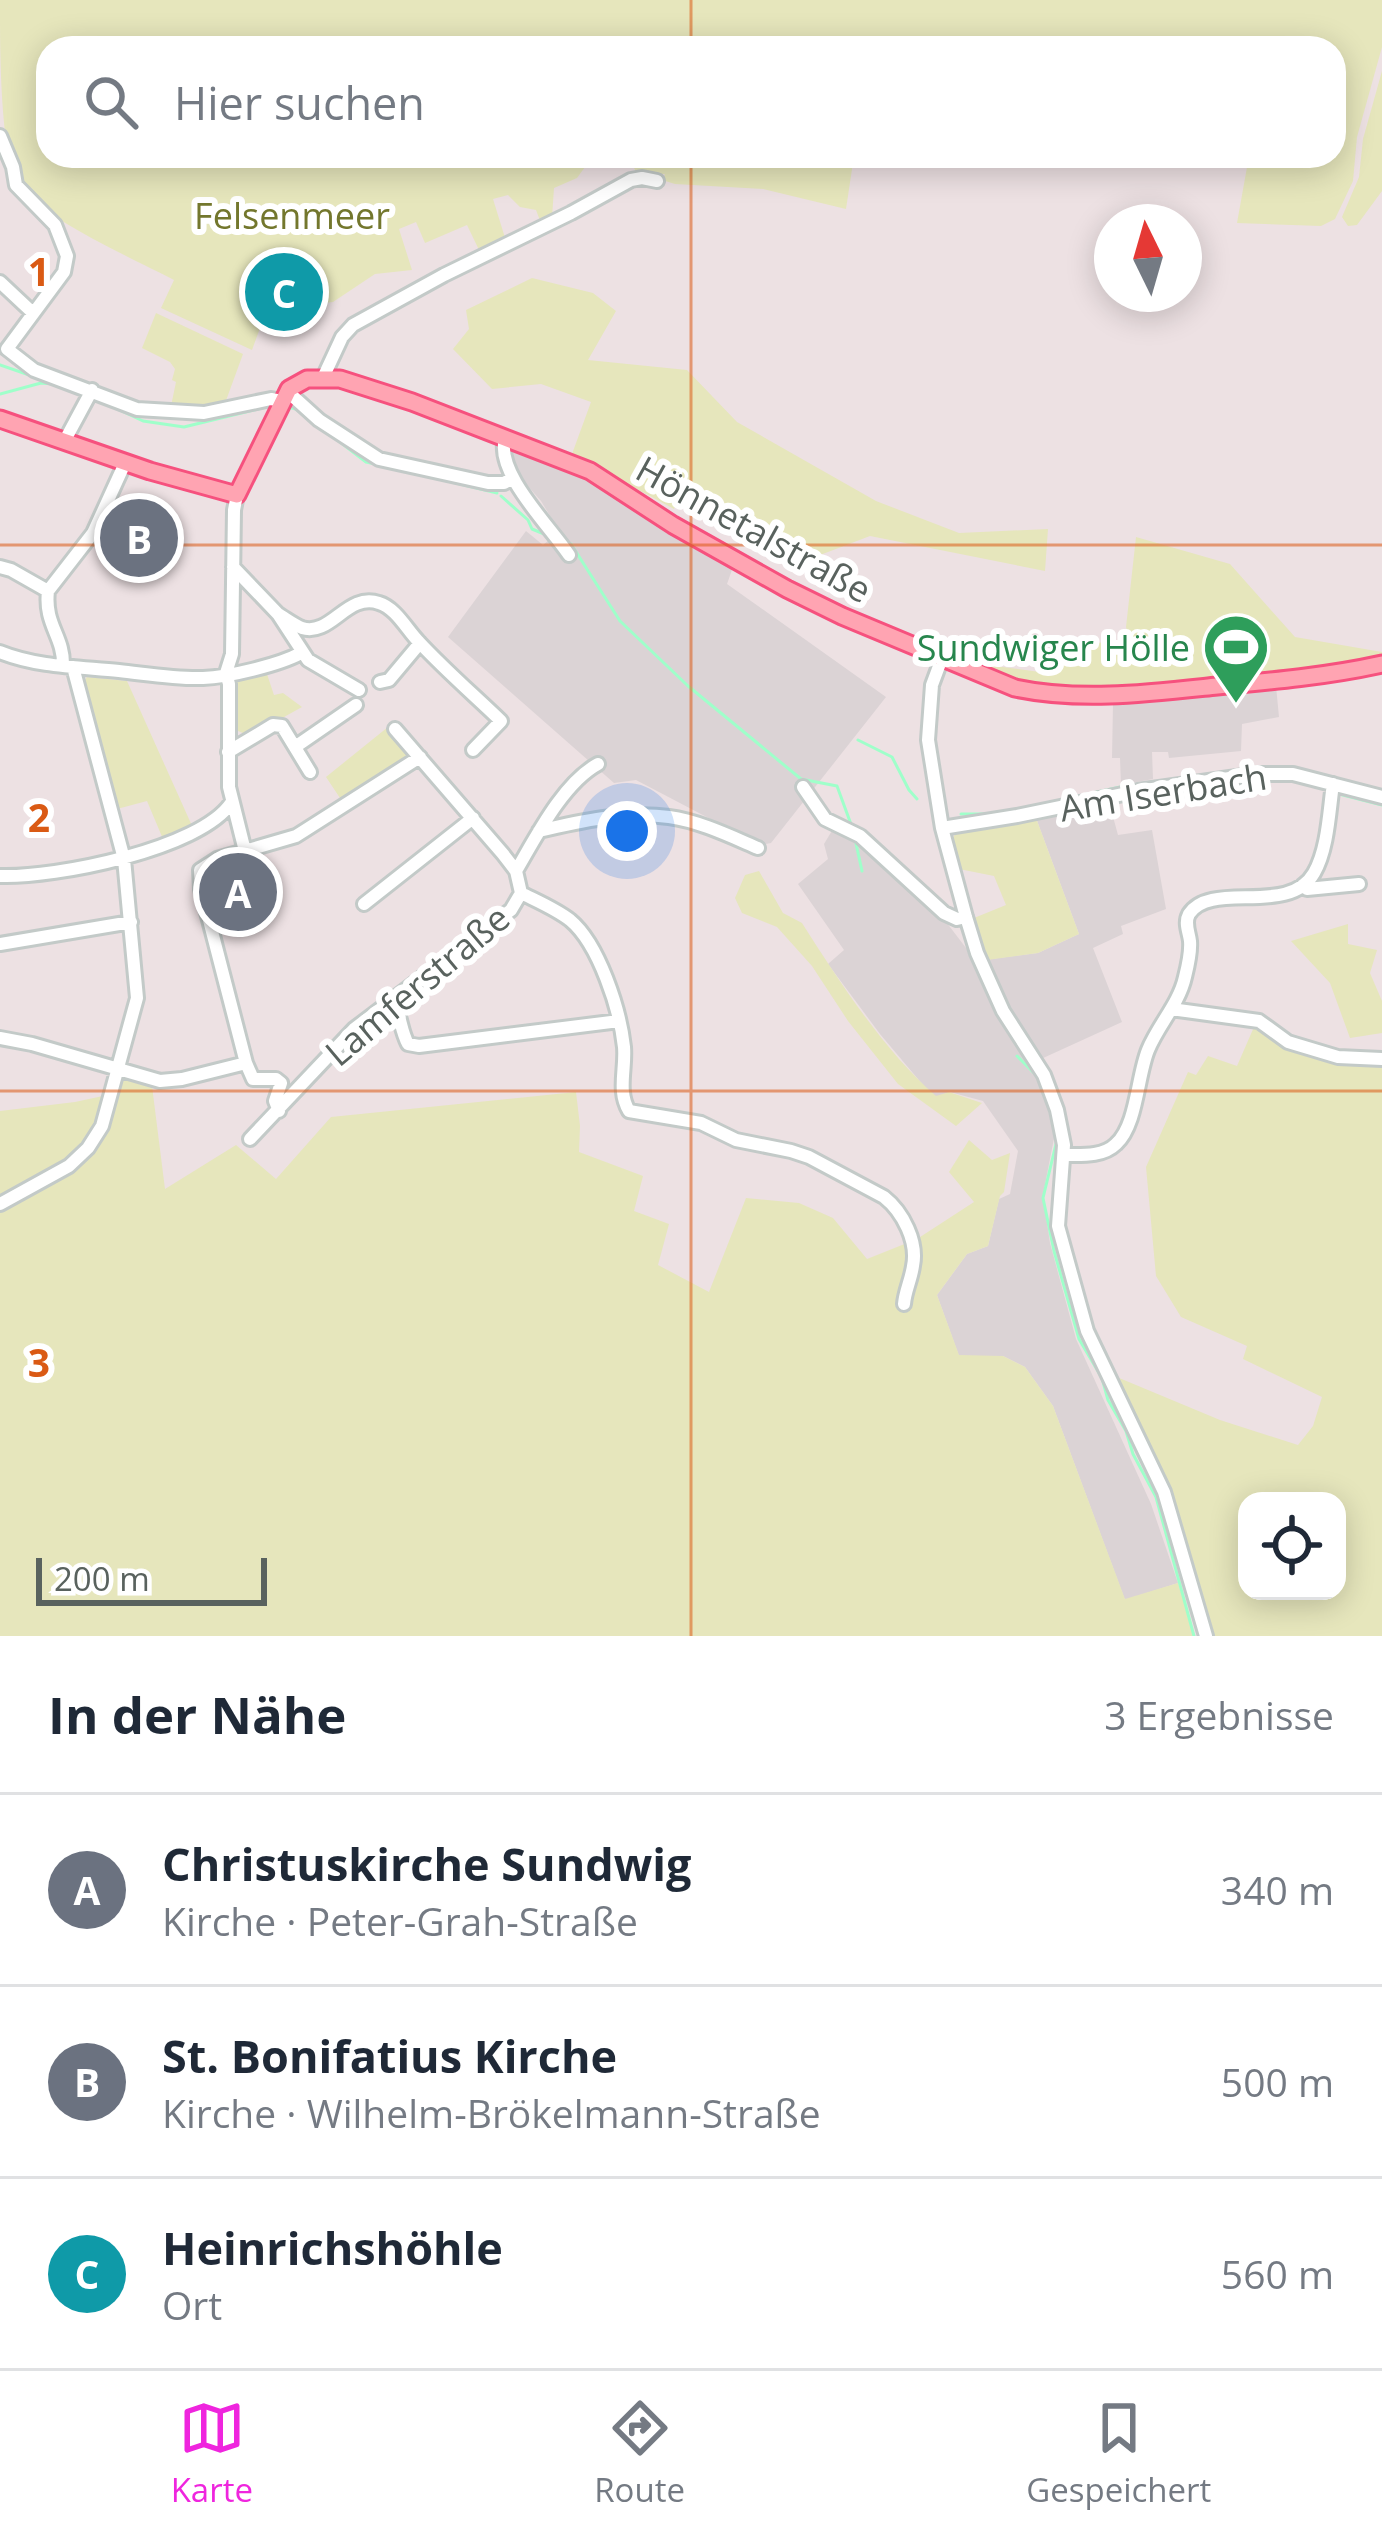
<!DOCTYPE html>
<html lang="de">
<meta charset="utf-8">
<style>
body{margin:0;font-family:"Open Sans",sans-serif;background:#f2f2f3;color:#1f2937}
.controls{position:absolute;right:36px;bottom:36px;display:grid;overflow:hidden;border-radius:24px;box-shadow:0 6px 30px #0003}
.controls button{width:108px;height:108px;display:grid;place-items:center;padding:0;border:0;border-bottom:3px solid #e0e1e3;background:#fff;color:#1f2937;font:60px sans-serif}
.compass{position:absolute;left:1094px;top:204px;width:108px;height:108px;border-radius:50%;background:#fff;box-shadow:0 6px 30px #0003;rotate:355deg}
.scale{position:absolute;left:36px;bottom:30px;width:231px;box-sizing:border-box;padding-left:12px;border:6px solid #59625e;border-top:0;font-size:33px;line-height:42px;white-space:nowrap;color:#59625e;-webkit-text-stroke:9px #fff;paint-order:stroke}
.you{position:absolute;left:627px;top:831px;width:42px;height:42px;margin:-30px;border:9px solid #fff;border-radius:50%;background:#1a73e8;box-shadow:0 0 0 18px #1a73e833}
.badge{display:grid;place-items:center;width:78px;height:78px;border-radius:50%;background:#ef25de;color:#fff;font-size:39px;font-weight:700}
.pin{position:absolute;translate:-50% -50%;border:6px solid #fff;box-shadow:0 3px 12px #0006}
.list{margin:0;padding:0;list-style:none}
h2{display:flex;justify-content:space-between;align-items:center;height:156px;margin:0;padding:0 48px;font-size:51px}
h2 small{font-size:39px;font-weight:400;color:#747a83}
.list li{display:grid;grid-template-columns:78px 1fr auto;gap:36px;align-items:center;box-sizing:border-box;height:192px;padding:0 48px;border-top:3px solid #e0e1e3}
.list b{display:block;font-size:45px;white-space:nowrap}
.list p{margin:0;font-size:39px;white-space:nowrap;color:#747a83}
.list em{font-size:39px;font-style:normal;color:#747a83}
.icon{flex:none;width:66px;height:66px;fill:none;stroke:currentColor;stroke-width:2;stroke-linecap:round;stroke-linejoin:round}
.map{position:relative;flex:none;width:1382px;height:1636px;overflow:hidden}
.search{position:absolute;background:#fff;box-shadow:0 6px 30px #0003;left:36px;right:36px;top:36px;height:132px;display:flex;align-items:center;gap:30px;box-sizing:border-box;padding:0 42px;border-radius:36px;color:#747a83;font-size:45px}
.sheet{height:732px;background:#fff}
nav{display:flex;justify-content:space-around;align-items:center;box-sizing:border-box;height:168px;border-top:3px solid #e0e1e3;background:#fff;font-size:33px;color:#747a83}
nav a{display:grid;justify-items:center;gap:6px}
nav .on{color:#ef25de}
.map>svg:first-child{display:block}
</style>
<div class="map">
<svg width="1382" height="1636" viewBox="0 0 1382 1636">
<rect width="100%" height="100%" fill="#ede1e3"/>
<path fill="#dbd3d5" d="M 513,448 L 584,472 L 734,564 L 727,584 L 886,697 L 771,843 L 760,845 L 636,780 L 614,783 L 448,637 L 526,531 L 543,545 L 549,540 L 567,555 L 572,552 L 541,501 L 505,460 Z
M 1276,686 L 1279,717 L 1242,724 L 1241,751 L 1169,758 L 1168,752 L 1152,752 L 1153,779 L 1121,785 L 1120,758 L 1112,758 L 1113,704 L 1195,698 Z
M 1109,802 L 1118,835 L 1152,830 L 1166,909 L 1121,926 L 1123,934 L 1093,948 L 1122,1022 L 1030,1064 L 1050,1111 L 1055,1133 L 1043,1195 L 1050,1243 L 1076,1339 L 1151,1504 L 1178,1583 L 1125,1600 L 1053,1406 L 1025,1367 L 1003,1356 L 959,1356 L 937,1295 L 967,1254 L 988,1246 L 999,1199 L 1010,1194 L 1018,1151 L 983,1101 L 950,1092 L 936,1097 L 923,1085 L 880,1034 L 828,964 L 844,950 L 798,884 L 828,859 L 824,844 L 833,829 L 862,841 L 940,914 L 976,961 L 1038,953 L 1079,934 L 1036,818 Z"/>
<path fill="#e6e6bc" fill-rule="evenodd" d="M 0,0 L 1382,0 L 1382,47 L 1357,137 L 1353,181 L 1335,219 L 1321,226 L 1237,223 L 1249,156 L 1334,156 L 1334,48 L 48,48 L 48,156 L 593,156 L 577,178 L 554,188 L 552,218 L 541,223 L 536,210 L 520,207 L 508,195 L 493,199 L 506,241 L 480,252 L 467,225 L 425,243 L 416,222 L 399,229 L 412,270 L 375,274 L 333,302 L 267,309 L 252,350 L 161,308 L 174,280 C 138,261 35,215 16,183 C 0,142 0,49 0,0 Z
M 1382,71 L 1382,191 L 1357,225 L 1348,226 L 1342,217 L 1359,177 L 1363,139 Z
M 638,156 L 854,156 L 846,209 L 763,189 L 675,184 L 662,180 L 665,174 L 639,176 L 634,168 Z
M 532,278 L 593,293 L 616,311 L 588,360 L 687,370 L 737,422 L 876,501 L 959,533 L 1048,529 L 1045,571 L 870,536 L 807,560 L 685,486 L 674,509 L 572,454 L 591,402 L 541,384 L 492,389 L 453,349 L 469,329 L 466,310 Z
M 156,313 L 243,354 L 224,406 L 204,410 L 171,406 L 176,382 L 172,380 L 175,369 L 170,362 L 142,348 Z
M 1136,537 L 1230,564 L 1295,637 L 1382,652 L 1382,660 L 1276,675 L 1142,688 L 1046,688 L 1010,681 L 964,662 L 1040,672 L 1098,643 L 1129,638 L 1126,627 Z
M 265,668 L 274,695 L 283,693 L 302,707 L 250,736 L 231,728 L 233,683 L 238,675 Z
M 87,677 L 127,681 L 193,828 L 163,839 L 147,801 L 117,809 L 84,681 Z
M 388,727 L 416,756 L 342,801 L 326,777 Z
M 1036,818 L 1079,934 L 1038,953 L 987,960 L 974,918 L 1006,905 L 994,876 L 959,869 L 951,840 L 957,832 Z
M 759,871 L 783,913 L 802,923 C 839,981 884,1051 936,1096 L 949,1092 L 982,1103 L 956,1126 L 898,1084 L 848,1021 L 812,966 L 777,927 L 742,913 L 735,898 L 745,875 Z
M 1348,924 L 1348,944 L 1377,950 L 1370,973 L 1382,1001 L 1382,1033 L 1350,1038 L 1330,983 L 1291,941 Z
M 1254,1027 L 1284,1044 L 1382,1064 L 1382,1636 L 1209,1636 L 1182,1536 L 1112,1375 L 1220,1420 L 1298,1445 L 1313,1426 L 1322,1397 L 1243,1359 L 1247,1346 L 1181,1317 L 1156,1276 L 1146,1167 L 1188,1072 L 1196,1075 L 1208,1056 L 1237,1066 ZM 1247,1501 L 1337,1501 L 1337,1591 L 1247,1591 Z
M 120,1079 L 152,1086 L 165,1189 L 236,1145 L 276,1179 L 331,1117 L 576,1092 L 580,1126 L 579,1152 L 643,1176 L 634,1211 L 669,1224 L 658,1265 L 709,1292 L 746,1198 L 799,1203 L 833,1218 L 867,1259 L 917,1239 L 974,1202 L 949,1172 L 969,1140 L 992,1160 L 1010,1153 L 1004,1192 L 1000,1196 L 988,1246 L 967,1254 L 937,1295 L 959,1355 L 1003,1356 L 1025,1367 L 1053,1406 L 1125,1599 L 1178,1583 L 1195,1636 L 0,1636 L 0,1111 L 75,1102 L 112,1094 Z"/>
<g fill="none" stroke-linecap="round" stroke-linejoin="round">
<path stroke="#9fffca" stroke-width="3" d="M 0,365 L 35,377
M 0,394 L 41,383 L 53,384
M 111,406 L 143,421 L 184,427 L 270,406
M 287,407 L 296,409 L 310,420
M 327,432 L 366,462 L 408,471
M 423,475 L 497,493
M 501,496 L 528,520 L 532,529 L 549,536
M 571,544 L 620,621 L 688,686 L 801,779 L 837,786 L 852,827
M 858,740 L 892,757 L 909,790 L 917,799
M 1259,768 L 1286,768
M 1339,794 L 1382,805
M 1010,811 L 1125,786
M 961,814 L 988,814
M 855,839 L 862,871
M 1017,1056 L 1037,1076 L 1046,1097
M 1057,1140 L 1043,1198 L 1054,1251 L 1079,1339 L 1102,1378 L 1108,1400 L 1126,1431 L 1133,1454 L 1156,1497 L 1194,1636"/>
<g stroke="#c3cac8" stroke-width="18">
<path id="minor" d="M 0,136 L 13,167 L 16,185 L 55,225 L 67,256 L 64,272 L 7,349 L 34,370 L 137,409 L 204,413 L 271,399 L 282,401
M 0,282 L 33,313
M 322,380 L 342,337 L 353,325 L 444,275 L 571,213 L 631,180 L 642,178 L 657,181
M 287,391 L 319,420 L 379,459 L 488,483 L 504,483 L 511,479
M 505,438 C 495,473 549,525 569,555
M 64,442 L 92,390
M 237,495 L 234,510 L 232,654 L 226,673 L 229,684 L 229,787 L 245,851
M 0,567 L 11,570 L 48,591
M 233,567 L 278,614 L 308,660 L 359,690
M 48,591 L 93,533 L 125,463
M 48,591 C 44,625 64,636 63,666
M 278,614 C 285,618 294,625 302,628 C 331,637 347,592 379,603 C 396,608 407,630 419,642 C 445,670 474,695 501,721 L 473,750
M 0,652 C 37,667 80,667 119,671 C 147,674 176,679 203,678 C 228,677 279,665 301,653
M 942,658 L 932,685 L 928,740 L 942,828 L 966,917 L 977,953 L 1003,1011 L 1044,1075 L 1057,1110 L 1064,1145 L 1058,1226 L 1087,1331 L 1164,1492 L 1206,1636
M 380,682 L 389,680 L 420,643
M 295,747 L 356,705
M 228,752 L 273,725 L 282,726 L 310,772
M 803,787 L 825,819 L 860,836 L 944,913 L 957,919 L 966,917
M 942,828 L 1017,816 L 1138,791 L 1258,774 L 1293,774 L 1382,797
M 539,831 C 580,821 627,811 669,817 C 699,821 730,836 758,848
M 516,871 C 536,837 563,783 598,764
M 0,876 C 55,878 200,849 231,803
M 1303,885 L 1307,889 L 1359,884
M 521,893 C 537,901 556,909 570,920 C 599,944 620,1010 624,1047 C 626,1069 617,1091 629,1111 L 701,1123 L 736,1140 L 791,1151 L 809,1157 L 884,1197 C 903,1212 918,1242 913,1266 C 911,1280 905,1291 904,1304
M 364,904 L 473,818
M 0,944 L 131,922
M 392,999 C 401,1014 400,1029 408,1044 L 419,1046 L 619,1021
M 1171,1009 L 1259,1021 L 1288,1042 L 1338,1057 L 1382,1059
M 0,1038 L 32,1044 L 160,1081 L 182,1079 L 246,1063 L 253,1079 L 276,1079 L 281,1083 L 275,1101 L 279,1111
M 246,1063 L 201,889 L 200,870 L 217,859 L 296,836 L 420,757
M 250,1139 L 354,1029 L 511,910 L 521,893 L 516,871 L 503,854 L 395,729
M 1064,1155 C 1081,1155 1103,1157 1116,1144 C 1137,1125 1137,1077 1148,1050 C 1158,1025 1179,1004 1185,977 C 1188,965 1191,952 1190,941 C 1189,932 1184,923 1189,914 C 1211,880 1289,917 1314,873 C 1328,849 1329,811 1333,784
M 0,1204 L 69,1166 L 88,1148 L 102,1126 L 137,998 L 124,859 L 73,667"/>
</g>
<g stroke="#f6517e" stroke-width="21">
<path id="major" d="M 0,419 L 150,471 L 237,495 L 289,389 L 307,379 L 340,379 L 412,402 L 590,471 L 673,525 L 787,589 L 842,616 L 1015,688 C 1081,702 1151,693 1217,686 C 1273,681 1328,676 1382,664"/>
</g>
<use href="#minor" stroke="#fff" stroke-width="12"/>
<use href="#major" stroke="#ffa4b2" stroke-width="15"/>
</g>
<path fill="none" stroke="#da5a14" stroke-width="3" stroke-opacity="0.55" d="M 691,0 L 691,48M 691,156 L 691,1636M 0,545 L 1382,545M 0,1091 L 1382,1091"/>
<defs>
<g id="stadium-pin" transform="scale(3.45)"><path d="M0 17L-7.5 6A9.5 9.5 0 1 1 7.5 6Z" fill="#2e9e5b" stroke="#fff"/><path d="M0-5a6.5 5 0 1 0 0 10a6.5 5 0 1 0 0-10ZM-3.5-1.8h7v3.6h-7Z" fill="#fff"/></g>
</defs>
<g fill-rule="evenodd">
<use href="#stadium-pin" x="1236" y="647"/>
</g>
<g text-anchor="middle" dominant-baseline="central" stroke-width="12" stroke-linejoin="round" paint-order="stroke">
<g font-size="36" fill="#73772d" stroke="#fff">
<text x="292" y="215">Felsenmeer</text>
</g>
<g font-size="36" fill="#59625e" stroke="#fff">
<text transform="translate(754 529) rotate(29)">Hönnetalstraße</text>
<text transform="translate(1163 792) rotate(-9)">Am Iserbach</text>
<text transform="translate(417 985) rotate(-40)">Lamferstraße</text>
</g>
<g font-size="36" fill="#27864d" stroke="#fff" text-anchor="end">
<text x="1190" y="647">Sundwiger Hölle</text>
</g>
</g>
<g font-size="39" text-anchor="middle" font-weight="bold" fill="#da5a14" stroke="#fff" stroke-width="12" stroke-linejoin="round" paint-order="stroke">
<text x="39" y="286">1</text>
<text x="39" y="832">2</text>
<text x="39" y="1377">3</text>
</g>
</svg>
<div class="controls">
<button><svg class="icon" aria-label="locate" viewBox="0 0 24 24"><circle cx="12" cy="12" r="6"/><path d="M12 2v4M12 18v4M2 12h4M18 12h4"/></svg></button>
</div>
<svg class="compass" viewBox="-18 -18 36 36"><path d="M0-13l5 13h-10z" fill="#e53935"/><path d="M0 13l5-13h-10z" fill="#747a83"/></svg>
<div class="scale">200 m</div>
<div class="you"></div>
<div class="pin badge" style="left:238px;top:892px;background:#6b7280">A</div>
<div class="pin badge" style="left:139px;top:538px;background:#6b7280">B</div>
<div class="pin badge" style="left:284px;top:292px;background:#0f9aa8">C</div>
<div class="search"><svg class="icon" aria-label="search" viewBox="0 0 24 24"><circle cx="10" cy="10" r="6"/><path d="M15 15l6 6"/></svg>Hier suchen</div>
</div>
<section class="sheet">
<h2>In der Nähe<small>3 Ergebnisse</small></h2>
<ul class="list">
<li><span class="badge" style="background:#6b7280">A</span><div><b>Christuskirche Sundwig</b><p>Kirche · Peter-Grah-Straße</p></div><em>340 m</em></li>
<li><span class="badge" style="background:#6b7280">B</span><div><b>St. Bonifatius Kirche</b><p>Kirche · Wilhelm-Brökelmann-Straße</p></div><em>500 m</em></li>
<li><span class="badge" style="background:#0f9aa8">C</span><div><b>Heinrichshöhle</b><p>Ort</p></div><em>560 m</em></li>
</ul>
</section>
<nav>
<a class="on"><svg class="icon" aria-label="map" viewBox="0 0 24 24"><path d="M3 6l6-2 6 2 6-2v14l-6 2-6-2-6 2zM9 4v14M15 6v14"/></svg>Karte</a>
<a><svg class="icon" aria-label="directions" viewBox="0 0 24 24"><path d="M12 3l9 9-9 9-9-9zM9 14v-3h6M13 9l2 2-2 2"/></svg>Route</a>
<a><svg class="icon" aria-label="saved" viewBox="0 0 24 24"><path d="M7 4h10v16l-5-4-5 4z"/></svg>Gespeichert</a>
</nav>
